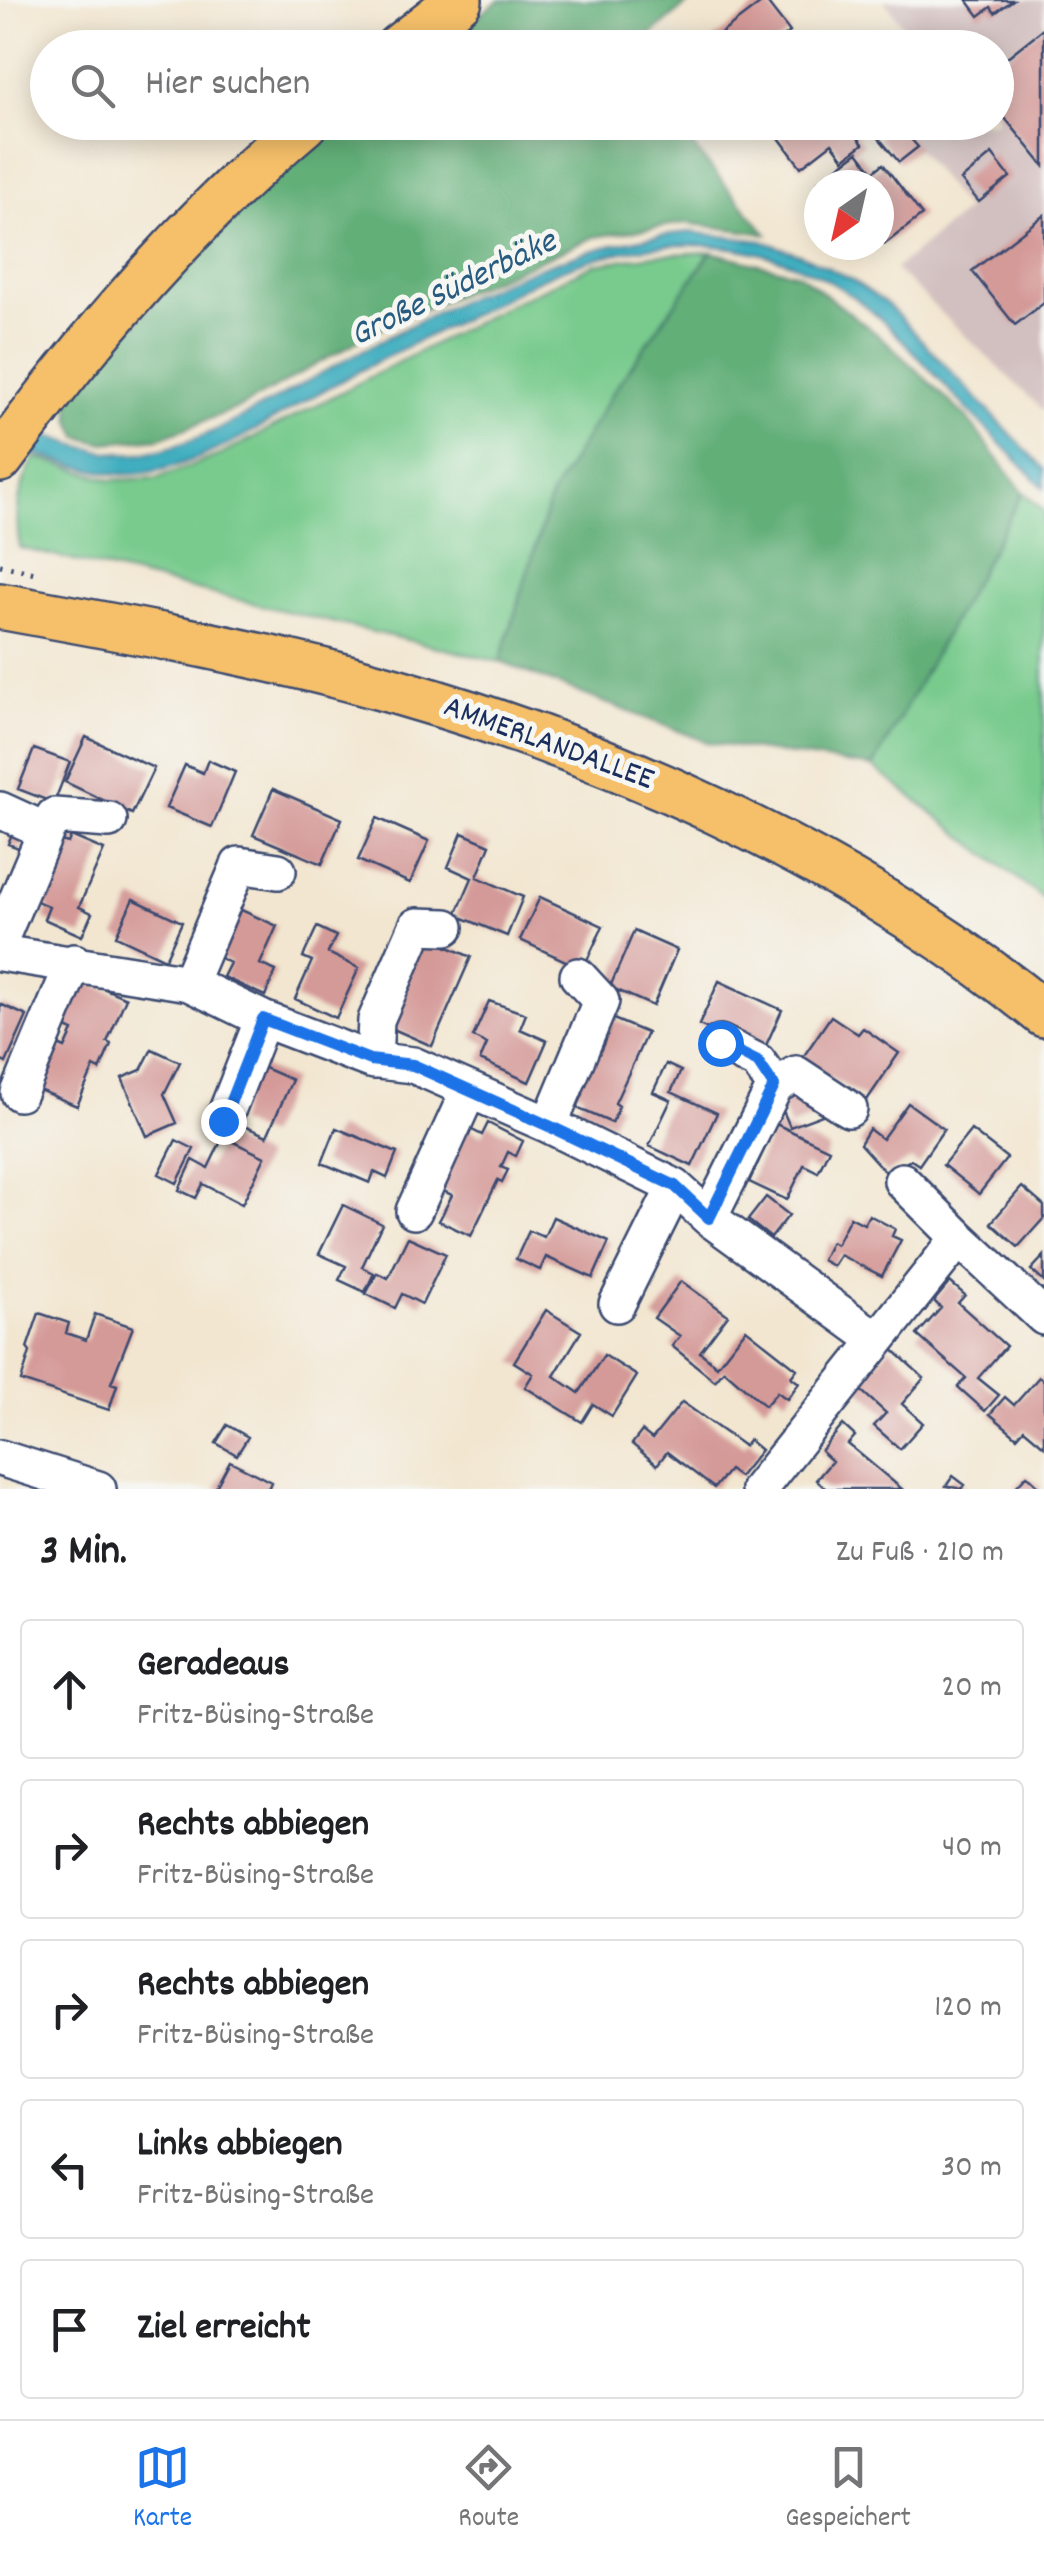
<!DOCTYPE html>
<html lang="de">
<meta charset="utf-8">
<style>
body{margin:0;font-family:Dekko,sans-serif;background:#f6f6f6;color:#202124}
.compass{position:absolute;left:804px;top:170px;width:90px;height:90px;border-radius:50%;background:#fff;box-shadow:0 5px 25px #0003;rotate:214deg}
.stop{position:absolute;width:30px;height:30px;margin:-22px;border:8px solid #1a73e8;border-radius:50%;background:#fff}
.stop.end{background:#1a73e8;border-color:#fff;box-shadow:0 2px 10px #0008}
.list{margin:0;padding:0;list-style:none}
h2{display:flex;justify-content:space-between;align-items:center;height:130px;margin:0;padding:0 40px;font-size:42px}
h2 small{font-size:32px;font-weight:400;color:#757577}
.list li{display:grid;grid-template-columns:65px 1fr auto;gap:30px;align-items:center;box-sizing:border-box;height:140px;margin:0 20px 20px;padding:0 20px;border:2px solid #e0e0e0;border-radius:10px}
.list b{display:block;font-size:38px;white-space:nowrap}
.list p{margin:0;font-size:32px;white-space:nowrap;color:#757577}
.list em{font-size:32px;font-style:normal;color:#757577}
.icon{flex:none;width:55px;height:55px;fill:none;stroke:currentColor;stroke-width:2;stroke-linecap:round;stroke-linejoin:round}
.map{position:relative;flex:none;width:1044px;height:1489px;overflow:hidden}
.search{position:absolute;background:#fff;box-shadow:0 5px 25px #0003;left:30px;right:30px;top:30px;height:110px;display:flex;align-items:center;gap:25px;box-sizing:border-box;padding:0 35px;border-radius:55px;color:#757577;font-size:38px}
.sheet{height:930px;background:#fff}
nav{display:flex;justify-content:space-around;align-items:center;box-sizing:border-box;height:140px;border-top:2px solid #e0e0e0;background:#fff;font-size:28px;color:#757577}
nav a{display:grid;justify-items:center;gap:5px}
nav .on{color:#1a73e8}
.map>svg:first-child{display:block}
</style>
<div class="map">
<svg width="1044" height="1489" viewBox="0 0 1044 1489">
<rect width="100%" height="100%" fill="#f6f6f2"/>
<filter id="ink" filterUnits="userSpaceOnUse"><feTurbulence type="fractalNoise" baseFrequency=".01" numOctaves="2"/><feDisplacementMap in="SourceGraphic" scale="20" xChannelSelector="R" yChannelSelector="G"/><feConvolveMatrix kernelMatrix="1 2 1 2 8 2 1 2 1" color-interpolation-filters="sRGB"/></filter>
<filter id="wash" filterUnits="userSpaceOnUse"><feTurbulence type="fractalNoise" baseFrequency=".0048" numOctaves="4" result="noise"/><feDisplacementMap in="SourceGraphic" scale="40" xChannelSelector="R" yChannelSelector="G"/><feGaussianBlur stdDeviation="2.25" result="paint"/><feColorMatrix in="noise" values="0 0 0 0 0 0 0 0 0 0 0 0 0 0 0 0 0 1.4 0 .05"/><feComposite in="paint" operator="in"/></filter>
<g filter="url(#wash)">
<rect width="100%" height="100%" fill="#f2e6d0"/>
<path fill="#d2bfbf" d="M 884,0 L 1044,0 L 1044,411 L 895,269 L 966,210 L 897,123 L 996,122 L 996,48 L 919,47 Z"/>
<path fill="#78cb8d" stroke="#4a7d76" stroke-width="2.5" d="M 711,252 L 613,392 L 551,496 L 500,662 L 20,548 C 14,515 18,487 35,457 L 111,480 L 157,478 L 220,455 L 516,301 L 595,264 L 654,255 Z
M 1023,492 L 1044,511 L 1044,899 L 873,767 Z"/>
<path fill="#62af78" stroke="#3e6f6b" stroke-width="2.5" d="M 499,0 L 692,0 L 636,47 L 438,47 Z
M 339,123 L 673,123 L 767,234 L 685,223 L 594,237 L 384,326 L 243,406 L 160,438 L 101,443 L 79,437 L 71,422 L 69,401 C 154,303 237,203 339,123 Z
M 711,252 L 799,274 L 887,342 L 966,417 L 1023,492 L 873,767 L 710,743 L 500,662 L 551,496 L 613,392 Z"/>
<path fill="#41aebf" stroke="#2e6e8e" stroke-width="2.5" d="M 689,232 L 762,241 L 802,255 L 849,278 L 887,304 L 1044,469 L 1044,488 C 1012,455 980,423 949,390 C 911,349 875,306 825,279 C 745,235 654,237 569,267 C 536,278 505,298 474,314 C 417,341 360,369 305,401 C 255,431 178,479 117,474 C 80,470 35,453 0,442 L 0,418 C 45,433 92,457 140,453 C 199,448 282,395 334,366 C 445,305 563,244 689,232 Z"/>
<g id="blocks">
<path fill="#d49a98" d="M 765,0 L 790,32 L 770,48 L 710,48 L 707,44 Z
M 967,0 L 1013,0 L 995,13 L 991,7 L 979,16 Z
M 1044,28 L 1044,166 L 996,107 L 996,66 Z
M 767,122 L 823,122 L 829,130 L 838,122 L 847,122 L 863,144 L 844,159 L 832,143 L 801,167 Z
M 896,122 L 918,147 L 899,162 L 878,137 Z
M 858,152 L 873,172 L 883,164 L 922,215 L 885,244 L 879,236 L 879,185 L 820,185 L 818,182 Z
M 992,154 L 1010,177 L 979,202 L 961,180 Z
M 1044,215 L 1044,303 L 1015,325 L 972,271 Z
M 86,737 L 154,768 L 132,814 L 65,782 Z
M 34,749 L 70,762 L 54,803 L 18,789 Z
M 208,760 L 235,772 L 212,827 L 166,808 L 185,765 L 203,773 Z
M 273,789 L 342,819 L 322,864 L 253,835 Z
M 377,818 L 429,841 L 410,883 L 358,860 Z
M 13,831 L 26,836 L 21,849 L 8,844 Z
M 462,833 L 490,845 L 477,877 L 523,897 L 507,936 L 456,915 L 472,878 L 448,867 Z
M 71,836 L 104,850 L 79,907 L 92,913 L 82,936 L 44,919 L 49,907 L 35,900 L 61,841 L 68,843 Z
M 540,897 L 603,926 L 583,969 L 520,940 Z
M 133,899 L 182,922 L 165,959 L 116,936 Z
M 239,909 L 277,926 L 260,964 L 276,971 L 265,996 L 223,977 L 230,963 L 218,957 Z
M 317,927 L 336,936 L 328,953 L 359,968 L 336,1018 L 295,999 L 312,961 L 303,957 Z
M 634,931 L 677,950 L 653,1006 L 610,987 Z
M 423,936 L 471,957 L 432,1046 L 384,1025 Z
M 75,976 L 126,998 L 107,1042 L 111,1044 L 100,1070 L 94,1067 L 77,1106 L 30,1086 L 49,1041 L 65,1048 L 73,1031 L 55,1023 Z
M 719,981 L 782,1010 L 762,1054 L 699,1025 Z
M 489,1001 L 526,1014 L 520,1029 L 547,1041 L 529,1082 L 480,1060 L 487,1044 L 473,1037 Z
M 0,1004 L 27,1016 L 6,1063 L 0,1060 Z
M 831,1016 L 858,1034 L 863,1028 L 899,1053 L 867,1100 L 842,1084 L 799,1063 Z
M 611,1018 L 647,1033 L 615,1103 L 619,1106 L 612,1123 L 577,1108 L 583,1094 L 573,1090 Z
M 152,1049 L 180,1062 L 164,1094 L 177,1123 L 147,1136 L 122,1078 L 141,1070 Z
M 255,1064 L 292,1080 L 267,1136 L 237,1123 Z
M 666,1064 L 681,1071 L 671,1092 L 717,1113 L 692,1166 L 649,1146 L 671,1100 L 653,1092 Z
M 804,1089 L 836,1110 L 790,1127 L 778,1099 Z
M 908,1103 L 944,1129 L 919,1165 L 911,1160 L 886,1173 L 860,1144 L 869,1129 L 882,1139 Z
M 488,1123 L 523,1141 L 516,1156 L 508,1152 L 501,1167 L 508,1170 L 502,1182 L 498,1180 L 471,1236 L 439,1221 L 452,1195 L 437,1188 L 466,1127 L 482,1135 Z
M 776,1124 L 829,1149 L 818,1172 L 804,1165 L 787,1200 L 749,1182 Z
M 336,1128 L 397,1153 L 387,1178 L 374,1172 L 370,1183 L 322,1163 Z
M 971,1130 L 1007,1158 L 979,1194 L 943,1165 Z
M 223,1137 L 265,1157 L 242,1204 L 203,1184 L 196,1198 L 179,1190 L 193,1160 L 208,1168 Z
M 176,1140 L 194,1149 L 177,1183 L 159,1174 Z
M 1022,1187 L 1044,1206 L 1044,1218 L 1018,1247 L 991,1223 Z
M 766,1197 L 789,1215 L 771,1238 L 748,1220 Z
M 343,1205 L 382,1224 L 362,1267 L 374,1273 L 365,1292 L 339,1280 L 346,1266 L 319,1254 Z
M 869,1215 L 895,1229 L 892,1236 L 901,1240 L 882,1276 L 840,1255 L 833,1266 L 822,1260 L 831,1242 L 836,1245 L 850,1217 L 864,1224 Z
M 553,1217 L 609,1242 L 593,1278 L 546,1257 L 540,1270 L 516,1259 L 529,1231 L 544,1237 Z
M 408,1237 L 446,1254 L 422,1304 L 402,1294 L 395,1308 L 366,1294 L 377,1273 L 388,1278 Z
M 1044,1256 L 1044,1282 L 1031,1270 Z
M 681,1281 L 728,1315 L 700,1352 L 717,1366 L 746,1329 L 797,1369 L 791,1377 L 799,1383 L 787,1399 L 777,1392 L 765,1406 L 724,1370 L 715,1381 L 672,1346 L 680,1336 L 654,1318 Z
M 950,1282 L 965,1295 L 958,1303 L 1006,1346 L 978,1378 L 999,1395 L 985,1411 L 958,1387 L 966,1378 L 917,1335 L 941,1308 L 934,1301 Z
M 546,1310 L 581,1332 L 554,1376 L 579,1393 L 604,1355 L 637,1376 L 612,1416 L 593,1404 L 582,1422 L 525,1387 L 533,1374 L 514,1362 Z
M 39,1313 L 69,1323 L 66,1333 L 86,1340 L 95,1314 L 133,1327 L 111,1383 L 117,1385 L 109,1410 L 21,1381 L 30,1352 L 27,1348 Z
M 890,1347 L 924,1378 L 902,1404 L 923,1423 L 900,1449 L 874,1426 L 886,1413 L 856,1386 Z
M 1039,1377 L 1044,1381 L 1044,1446 L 1024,1429 L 1017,1437 L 990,1414 L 1005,1397 L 1014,1405 Z
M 682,1402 L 744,1446 L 749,1440 L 761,1450 L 739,1477 L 729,1470 L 714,1488 L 667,1452 L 657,1465 L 632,1444 L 642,1431 L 652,1439 Z
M 227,1425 L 248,1437 L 237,1455 L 216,1443 Z
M 843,1425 L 855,1436 L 848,1444 L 902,1489 L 826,1489 L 816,1480 L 832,1461 L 821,1451 Z
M 230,1461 L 271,1482 L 268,1489 L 215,1489 Z
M 1027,1475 L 1042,1489 L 1014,1489 Z
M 953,1476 L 965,1485 L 962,1489 L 946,1486 Z"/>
</g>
</g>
<g filter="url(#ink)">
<use href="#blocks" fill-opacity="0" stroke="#3b4a6f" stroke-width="2.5"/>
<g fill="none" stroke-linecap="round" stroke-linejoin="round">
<g stroke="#3b4a6f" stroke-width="40">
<path id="minor" d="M 0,810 L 46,831 L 0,940
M 46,831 L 54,816 L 109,820
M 0,953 L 189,983 L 263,1019 L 370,1060 L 413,1065 L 549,1125 L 675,1187 L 709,1218 L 877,1340
M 189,983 L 239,865 L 278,871
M 720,1043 L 758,1062 L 775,1086
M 374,1061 L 376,1020 L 417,926 L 446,927
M 19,1093 L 74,962
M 223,1121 L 263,1019
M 549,1125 L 601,1001 L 578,976
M 902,1181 L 959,1238
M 414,1211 L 469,1090
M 709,1218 L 775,1086 L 796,1074 L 849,1109
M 617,1304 L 675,1187
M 0,1458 L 98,1489
M 759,1489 L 959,1238 L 1044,1317"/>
</g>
<g stroke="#3b4a6f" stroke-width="50">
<path id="major" d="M 398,48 L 459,0
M 0,459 C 90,336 189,221 306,122
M 0,606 C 116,627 234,648 348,678 C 592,742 847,854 1044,1014"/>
</g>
<path stroke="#3b4a6f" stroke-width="5" stroke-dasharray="2.5 8" stroke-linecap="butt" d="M 0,565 L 35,573"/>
<use href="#minor" stroke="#fff" stroke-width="35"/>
<use href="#major" stroke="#f6c06b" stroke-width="45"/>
</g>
</g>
<g fill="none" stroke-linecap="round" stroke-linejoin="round" filter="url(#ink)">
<path stroke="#1a73e8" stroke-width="12" d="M 223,1121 L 263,1019 L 370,1060 L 413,1065 L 549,1126 L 675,1186 L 709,1218 L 774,1086 L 758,1062 L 720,1043"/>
</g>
<g text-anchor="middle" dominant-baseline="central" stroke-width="10" stroke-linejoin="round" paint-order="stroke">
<g font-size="32" fill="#1b2f5e" stroke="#f6f6f2">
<text transform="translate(548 745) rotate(20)">AMMERLANDALLEE</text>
</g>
<g font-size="35" font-style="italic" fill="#285b80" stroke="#f6f6f2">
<text transform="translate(454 290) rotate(-26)">Große Süderbäke</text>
</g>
</g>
</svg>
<svg class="compass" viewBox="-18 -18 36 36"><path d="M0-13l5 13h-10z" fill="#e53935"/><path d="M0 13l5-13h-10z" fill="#757577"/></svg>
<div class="stop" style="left:720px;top:1043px"></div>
<div class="stop end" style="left:223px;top:1121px"></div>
<div class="search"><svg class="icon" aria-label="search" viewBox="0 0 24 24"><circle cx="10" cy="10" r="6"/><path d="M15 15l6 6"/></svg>Hier suchen</div>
</div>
<section class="sheet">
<h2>3 Min.<small>Zu Fuß · 210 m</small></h2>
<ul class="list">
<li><svg class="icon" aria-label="ahead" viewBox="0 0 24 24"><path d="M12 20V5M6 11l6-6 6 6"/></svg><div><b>Geradeaus</b><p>Fritz-Büsing-Straße</p></div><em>20 m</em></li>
<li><svg class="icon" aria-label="right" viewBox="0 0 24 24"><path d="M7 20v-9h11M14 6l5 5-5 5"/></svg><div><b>Rechts abbiegen</b><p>Fritz-Büsing-Straße</p></div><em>40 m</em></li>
<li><svg class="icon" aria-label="right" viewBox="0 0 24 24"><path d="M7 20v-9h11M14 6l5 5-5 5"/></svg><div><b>Rechts abbiegen</b><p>Fritz-Büsing-Straße</p></div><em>120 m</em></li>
<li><svg class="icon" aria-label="left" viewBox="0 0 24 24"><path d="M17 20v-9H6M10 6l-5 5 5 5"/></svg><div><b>Links abbiegen</b><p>Fritz-Büsing-Straße</p></div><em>30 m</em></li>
<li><svg class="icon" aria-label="arrive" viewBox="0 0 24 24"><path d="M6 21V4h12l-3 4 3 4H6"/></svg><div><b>Ziel erreicht</b></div></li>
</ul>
</section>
<nav>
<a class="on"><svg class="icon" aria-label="map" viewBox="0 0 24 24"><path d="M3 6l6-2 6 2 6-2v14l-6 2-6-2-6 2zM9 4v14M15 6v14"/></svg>Karte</a>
<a><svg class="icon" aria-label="directions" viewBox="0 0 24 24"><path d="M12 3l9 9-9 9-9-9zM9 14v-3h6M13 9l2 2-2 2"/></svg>Route</a>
<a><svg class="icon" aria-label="saved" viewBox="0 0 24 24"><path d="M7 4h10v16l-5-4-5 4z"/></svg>Gespeichert</a>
</nav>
